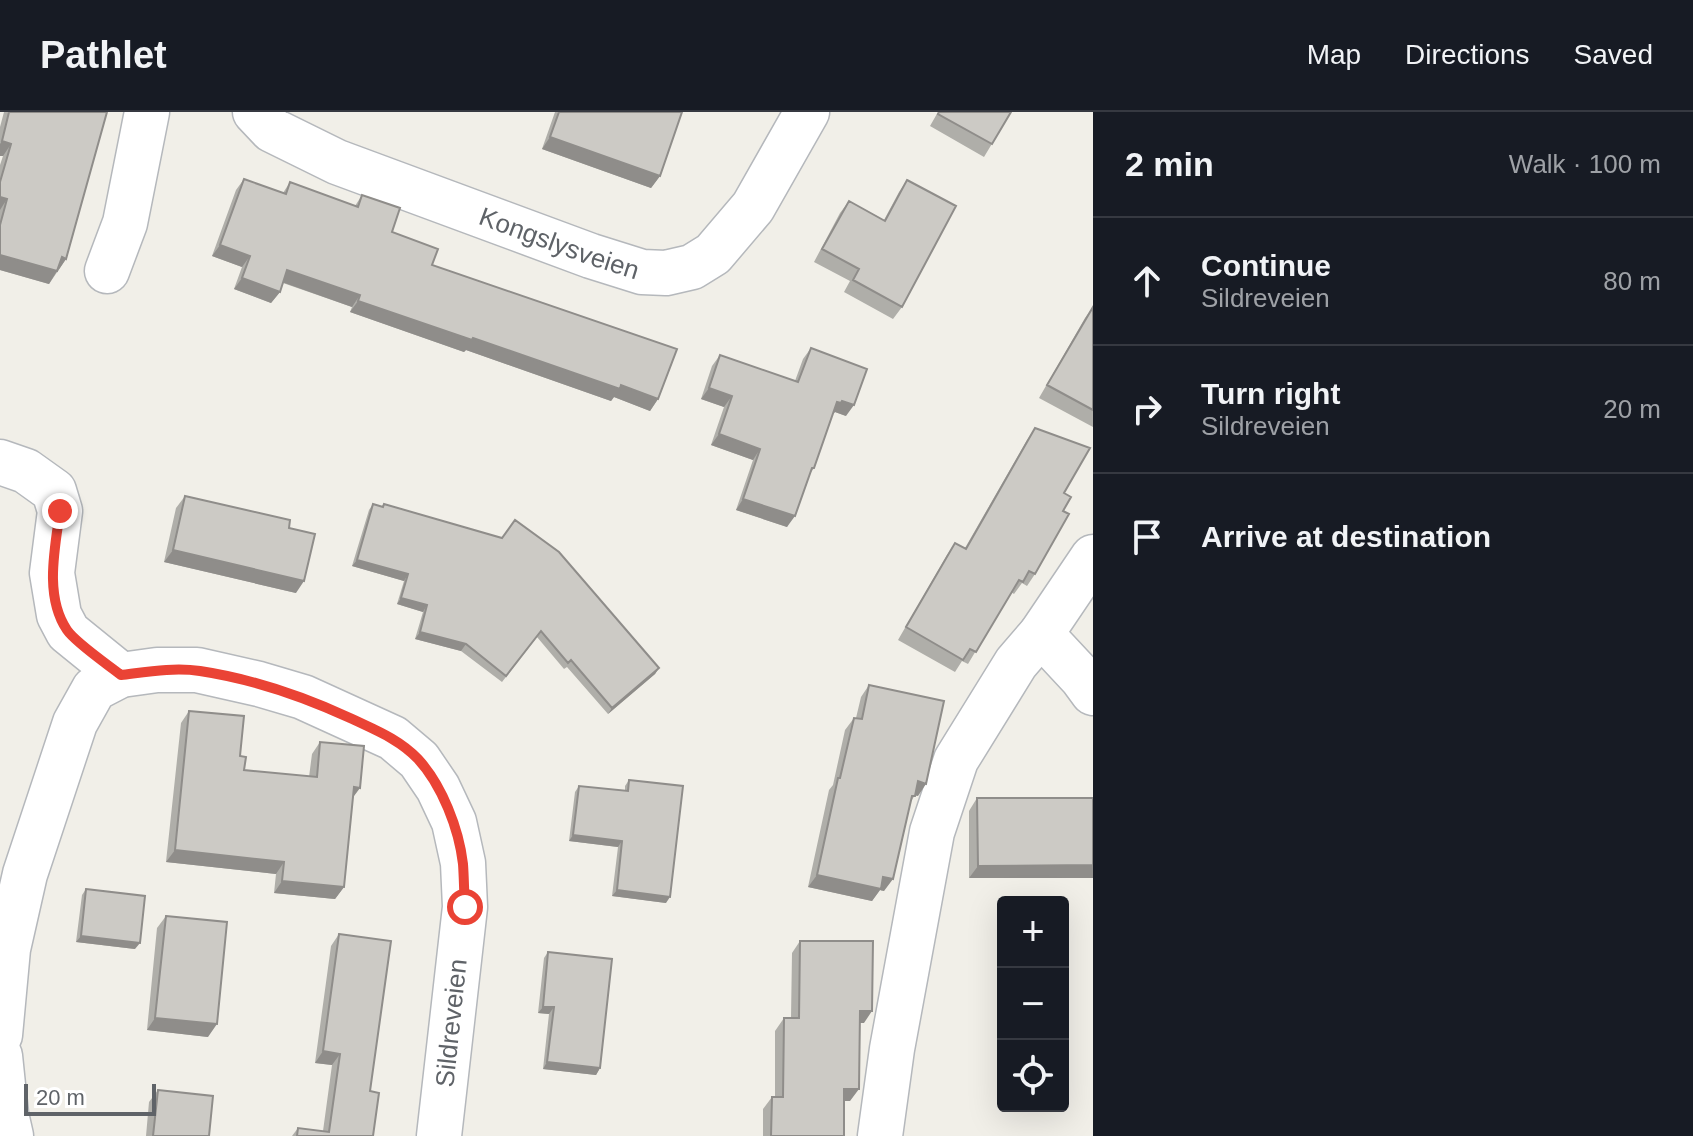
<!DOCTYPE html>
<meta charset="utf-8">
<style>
body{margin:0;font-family:Arial,sans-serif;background:#242831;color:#f1f3f6}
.controls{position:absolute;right:24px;bottom:24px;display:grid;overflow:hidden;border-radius:8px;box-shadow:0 8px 32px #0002}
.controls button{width:72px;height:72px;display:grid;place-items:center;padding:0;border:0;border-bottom:2px solid #363941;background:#171b24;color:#f1f3f6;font:40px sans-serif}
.scale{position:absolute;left:24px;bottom:20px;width:132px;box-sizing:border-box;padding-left:8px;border:4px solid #5f6368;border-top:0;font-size:22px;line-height:28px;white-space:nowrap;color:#5f6368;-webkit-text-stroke:6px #fff;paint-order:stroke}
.stop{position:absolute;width:24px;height:24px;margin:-18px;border:6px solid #ea4335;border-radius:50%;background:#fff}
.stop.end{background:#ea4335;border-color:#fff;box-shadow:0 2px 8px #0008}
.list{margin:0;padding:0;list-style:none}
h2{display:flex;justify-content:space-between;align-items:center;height:104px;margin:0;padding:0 32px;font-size:34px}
h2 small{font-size:26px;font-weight:400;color:#9ea1a6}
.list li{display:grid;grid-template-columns:52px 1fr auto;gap:24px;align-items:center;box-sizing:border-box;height:128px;padding:0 32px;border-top:2px solid #363941}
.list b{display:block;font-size:30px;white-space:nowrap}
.list p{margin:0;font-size:26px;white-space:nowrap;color:#9ea1a6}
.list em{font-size:26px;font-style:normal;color:#9ea1a6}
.icon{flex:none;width:44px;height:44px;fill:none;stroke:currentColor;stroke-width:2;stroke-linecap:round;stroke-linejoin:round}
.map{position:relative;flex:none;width:1093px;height:1024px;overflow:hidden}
header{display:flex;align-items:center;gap:48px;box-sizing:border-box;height:112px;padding:0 40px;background:#171b24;border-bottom:2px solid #363941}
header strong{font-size:38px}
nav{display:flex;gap:44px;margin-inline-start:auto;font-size:28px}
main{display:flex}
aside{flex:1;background:#171b24}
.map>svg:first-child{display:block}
</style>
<header>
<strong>Pathlet</strong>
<nav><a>Map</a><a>Directions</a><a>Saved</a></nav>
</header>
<main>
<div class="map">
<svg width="1093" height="1024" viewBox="0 0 1093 1024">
<rect width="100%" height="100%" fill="#f1efe8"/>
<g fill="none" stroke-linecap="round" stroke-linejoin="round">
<g stroke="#b5b8bc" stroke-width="47">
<g id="minor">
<path id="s1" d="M 255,0 L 272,18 L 337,50 L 591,144 L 642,160 L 666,161 L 692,155 L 713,142 L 753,95 L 807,0"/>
<path d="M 107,159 L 125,111 L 147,0"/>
<path d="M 0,350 L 26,359 L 54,379 L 60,399 L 52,461 L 59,503 L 68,520 L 121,563"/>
<path d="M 1041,522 L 1082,566 L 1093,581"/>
<path d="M 0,923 L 8,837 L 25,762 L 75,611 L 94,577 L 121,563 L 157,558 L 197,558 L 259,572 L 303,585 L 393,626 L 419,648 L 438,676 L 454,710 L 463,751 L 465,795 L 439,1024"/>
<path d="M 0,944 L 6,1002 L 11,1024"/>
<path d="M 880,1024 L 892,937 L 932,720 L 956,648 L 1016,551 L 1041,522 L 1093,445"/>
</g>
</g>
<use href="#minor" stroke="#fff" stroke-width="44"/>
</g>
<path fill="#afaea9" d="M 4,0 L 107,0 L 66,147 L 49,172 L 0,158 L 0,53 L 3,44 L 0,44 L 0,15 Z
M 555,0 L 682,0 L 660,64 L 651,76 L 542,37 Z
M 938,0 L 1011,0 L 984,45 L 930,14 Z
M 244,67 L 283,81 L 290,70 L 355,94 L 362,83 L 392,120 L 432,153 L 658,287 L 650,299 L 614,285 L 611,289 L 466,238 L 464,240 L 350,200 L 352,195 L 283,171 L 280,180 L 271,191 L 234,177 L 242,155 L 212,144 L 236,78 Z
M 907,68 L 902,195 L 893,207 L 844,180 L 850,169 L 814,150 L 840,101 L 849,89 L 884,108 L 899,80 Z
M 1093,195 L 1093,315 L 1039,286 L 1085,206 Z
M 811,236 L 846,304 L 835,300 L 832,302 L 814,356 L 809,363 L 787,415 L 736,398 L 753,348 L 711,333 L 724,295 L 701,287 L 712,254 L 720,243 L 795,269 L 803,247 Z
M 1035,316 L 1064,381 L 1063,399 L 1035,462 L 1027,474 L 1022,471 L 1014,482 L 1011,480 L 968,552 L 962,549 L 955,560 L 898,528 L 947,443 L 955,431 L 965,436 L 1027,328 Z
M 185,384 L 289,416 L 296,481 L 164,450 L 176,396 Z
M 373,392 L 382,395 L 384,392 L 659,556 L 655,562 L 608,602 L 567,555 L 564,557 L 537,525 L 502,570 L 461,539 L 415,527 L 423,500 L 397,492 L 404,469 L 352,454 L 369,398 Z
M 869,573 L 918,684 L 915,683 L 910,691 L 884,779 L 880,778 L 872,789 L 808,775 L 829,678 L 833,673 L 845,618 L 854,606 L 856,606 L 861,585 Z
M 189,599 L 240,644 L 244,658 L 309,665 L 312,642 L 320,630 L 353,686 L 344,775 L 335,787 L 274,781 L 276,762 L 166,750 L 181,611 Z
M 629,668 L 666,791 L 612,784 L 618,735 L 569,729 L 575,680 L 579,674 L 625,679 L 625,674 Z
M 977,686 L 1093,686 L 969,766 L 969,699 Z
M 86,777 L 135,837 L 76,830 L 82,783 Z
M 166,804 L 208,925 L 147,918 L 157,816 Z
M 339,822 L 370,979 L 373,1024 L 292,1024 L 298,1016 L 323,1019 L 332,953 L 315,951 L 331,834 Z
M 800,829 L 864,911 L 859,911 L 850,989 L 844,989 L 844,1024 L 763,1024 L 763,997 L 772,985 L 775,985 L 775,919 L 784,906 L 791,906 L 792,841 Z
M 548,840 L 600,956 L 596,963 L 543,957 L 549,902 L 538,901 L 544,846 Z
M 158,978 L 209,1024 L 146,1024 L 149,990 Z"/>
<path fill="#8f8d8a" d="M 550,25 L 660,64 L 651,76 L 542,37 Z
M 2,29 L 11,32 L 3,44 L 0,44 L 0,32 Z
M 0,85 L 7,87 L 0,98 Z
M 220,133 L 250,144 L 242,155 L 212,144 Z
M 0,143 L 57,159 L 49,172 L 0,158 Z
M 62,145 L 66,147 L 58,159 Z
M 287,158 L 360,183 L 352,195 L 279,169 Z
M 242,166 L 280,180 L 271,191 L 234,177 Z
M 358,189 L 621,273 L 658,287 L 650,299 L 614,285 L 611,289 L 466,238 L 464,240 L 350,200 Z
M 709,276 L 732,284 L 724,295 L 701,287 Z
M 842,289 L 854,293 L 846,304 L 835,300 L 833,302 L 829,301 L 837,290 Z
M 719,322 L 760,337 L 753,348 L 711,333 Z
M 743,387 L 795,404 L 787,415 L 736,398 Z
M 173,438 L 304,469 L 296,481 L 164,450 Z
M 357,448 L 408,462 L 404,469 L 352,454 Z
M 401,486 L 427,493 L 423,500 L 397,492 Z
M 420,520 L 466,532 L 461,539 L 415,527 Z
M 659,556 L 655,562 L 608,602 L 612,596 Z
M 918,669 L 926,672 L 918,684 L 909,682 Z
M 354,675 L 360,676 L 351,688 Z
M 573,723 L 622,729 L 618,735 L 569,729 Z
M 175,738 L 284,750 L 276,762 L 166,750 Z
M 1093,753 L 1093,766 L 969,766 L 978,754 Z
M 817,763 L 883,765 L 893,767 L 884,779 L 880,778 L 872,789 L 808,775 Z
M 282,769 L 344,775 L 335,787 L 274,781 Z
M 617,778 L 670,785 L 666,791 L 612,784 Z
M 81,824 L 140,831 L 135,837 L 76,830 Z
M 543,895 L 554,895 L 549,902 L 538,901 Z
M 860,899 L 872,899 L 864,911 L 851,911 Z
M 155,906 L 217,912 L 208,925 L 147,918 Z
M 323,939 L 340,942 L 332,953 L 315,951 Z
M 547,950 L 600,956 L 596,963 L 543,957 Z
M 844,977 L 859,977 L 850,989 L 836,989 Z"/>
<path fill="#cccac5" stroke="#8f8d8a" stroke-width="2" d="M 9,0 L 107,0 L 66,147 L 62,145 L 57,159 L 0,143 L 0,113 L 7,87 L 0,85 L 0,70 L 11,32 L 2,29 Z
M 559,0 L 682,0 L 660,64 L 550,25 Z
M 939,0 L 1011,0 L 992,32 L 938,2 Z
M 244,67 L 286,82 L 290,70 L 358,95 L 362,83 L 400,96 L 392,120 L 438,137 L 432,153 L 677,237 L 658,287 L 621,273 L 620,277 L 473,226 L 472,228 L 358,189 L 360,183 L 287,158 L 280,180 L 242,166 L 250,144 L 220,133 Z
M 907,68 L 956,94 L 902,195 L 853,168 L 859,157 L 822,137 L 849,89 L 885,109 Z
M 1093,195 L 1093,298 L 1047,273 Z
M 811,236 L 867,257 L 854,293 L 842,289 L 841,291 L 837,290 L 814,356 L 812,356 L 795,404 L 743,387 L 760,337 L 719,322 L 732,284 L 709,276 L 720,243 L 798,270 Z
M 1035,316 L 1090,336 L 1064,381 L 1071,385 L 1063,399 L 1069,402 L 1035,462 L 1029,459 L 1023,470 L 1019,468 L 976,540 L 970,537 L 963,548 L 906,515 L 955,431 L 966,437 Z
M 185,384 L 290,408 L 289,416 L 315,422 L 304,469 L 173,438 Z
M 373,392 L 383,395 L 384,392 L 502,426 L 515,408 L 559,440 L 659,556 L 612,596 L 571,548 L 568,551 L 541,519 L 506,564 L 466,532 L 420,520 L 427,493 L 401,486 L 408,462 L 357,448 Z
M 869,573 L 944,589 L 926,672 L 918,669 L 915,684 L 912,684 L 893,767 L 883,765 L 881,777 L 817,763 L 838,666 L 840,666 L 854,606 L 862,607 Z
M 189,599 L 244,604 L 240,644 L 246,645 L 244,658 L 317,665 L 320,630 L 364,634 L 360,676 L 354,675 L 344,775 L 282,769 L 284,750 L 175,738 Z
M 629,668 L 683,674 L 670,785 L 617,778 L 622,729 L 573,723 L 579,674 L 628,679 Z
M 977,686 L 1093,686 L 1093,753 L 978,754 Z
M 86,777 L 145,784 L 140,831 L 81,824 Z
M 166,804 L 227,810 L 217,912 L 155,906 Z
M 339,822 L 391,829 L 370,979 L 379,981 L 373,1024 L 297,1024 L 298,1016 L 329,1020 L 340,942 L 323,939 Z
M 800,829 L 873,829 L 872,899 L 860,899 L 859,977 L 844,977 L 844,1024 L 771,1024 L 772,985 L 783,985 L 784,906 L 799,906 Z
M 548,840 L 612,847 L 600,956 L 547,950 L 554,895 L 543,895 Z
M 158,978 L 213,984 L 209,1024 L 153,1024 Z"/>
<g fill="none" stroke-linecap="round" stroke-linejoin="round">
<path stroke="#ea4335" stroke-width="10" d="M 60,399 C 55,436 44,484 67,518 C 76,531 107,552 121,563 C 146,560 174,555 200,559 C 253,567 302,584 350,606 C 375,618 399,627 418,647 C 442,673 459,717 463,752 C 464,766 464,780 465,795"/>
</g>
<g text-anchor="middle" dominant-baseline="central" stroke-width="8" stroke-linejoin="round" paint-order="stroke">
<g font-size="26" fill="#5f6368" stroke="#fff">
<text stroke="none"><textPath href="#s1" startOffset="334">Kongslysveien</textPath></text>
<text transform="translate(451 911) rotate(-84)">Sildreveien</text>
</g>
</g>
</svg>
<div class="controls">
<button>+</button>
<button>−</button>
<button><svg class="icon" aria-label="locate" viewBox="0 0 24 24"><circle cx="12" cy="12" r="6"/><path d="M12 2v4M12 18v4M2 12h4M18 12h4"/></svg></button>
</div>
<div class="scale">20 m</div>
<div class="stop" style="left:465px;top:795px"></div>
<div class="stop end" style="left:60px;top:399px"></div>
</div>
<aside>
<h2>2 min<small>Walk · 100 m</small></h2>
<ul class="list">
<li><svg class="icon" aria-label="ahead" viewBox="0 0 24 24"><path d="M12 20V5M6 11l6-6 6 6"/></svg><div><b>Continue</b><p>Sildreveien</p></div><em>80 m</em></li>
<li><svg class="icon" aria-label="right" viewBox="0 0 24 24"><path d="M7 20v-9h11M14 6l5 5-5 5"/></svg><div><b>Turn right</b><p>Sildreveien</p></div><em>20 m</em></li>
<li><svg class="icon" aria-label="arrive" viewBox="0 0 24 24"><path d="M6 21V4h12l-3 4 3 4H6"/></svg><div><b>Arrive at destination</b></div></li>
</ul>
</aside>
</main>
